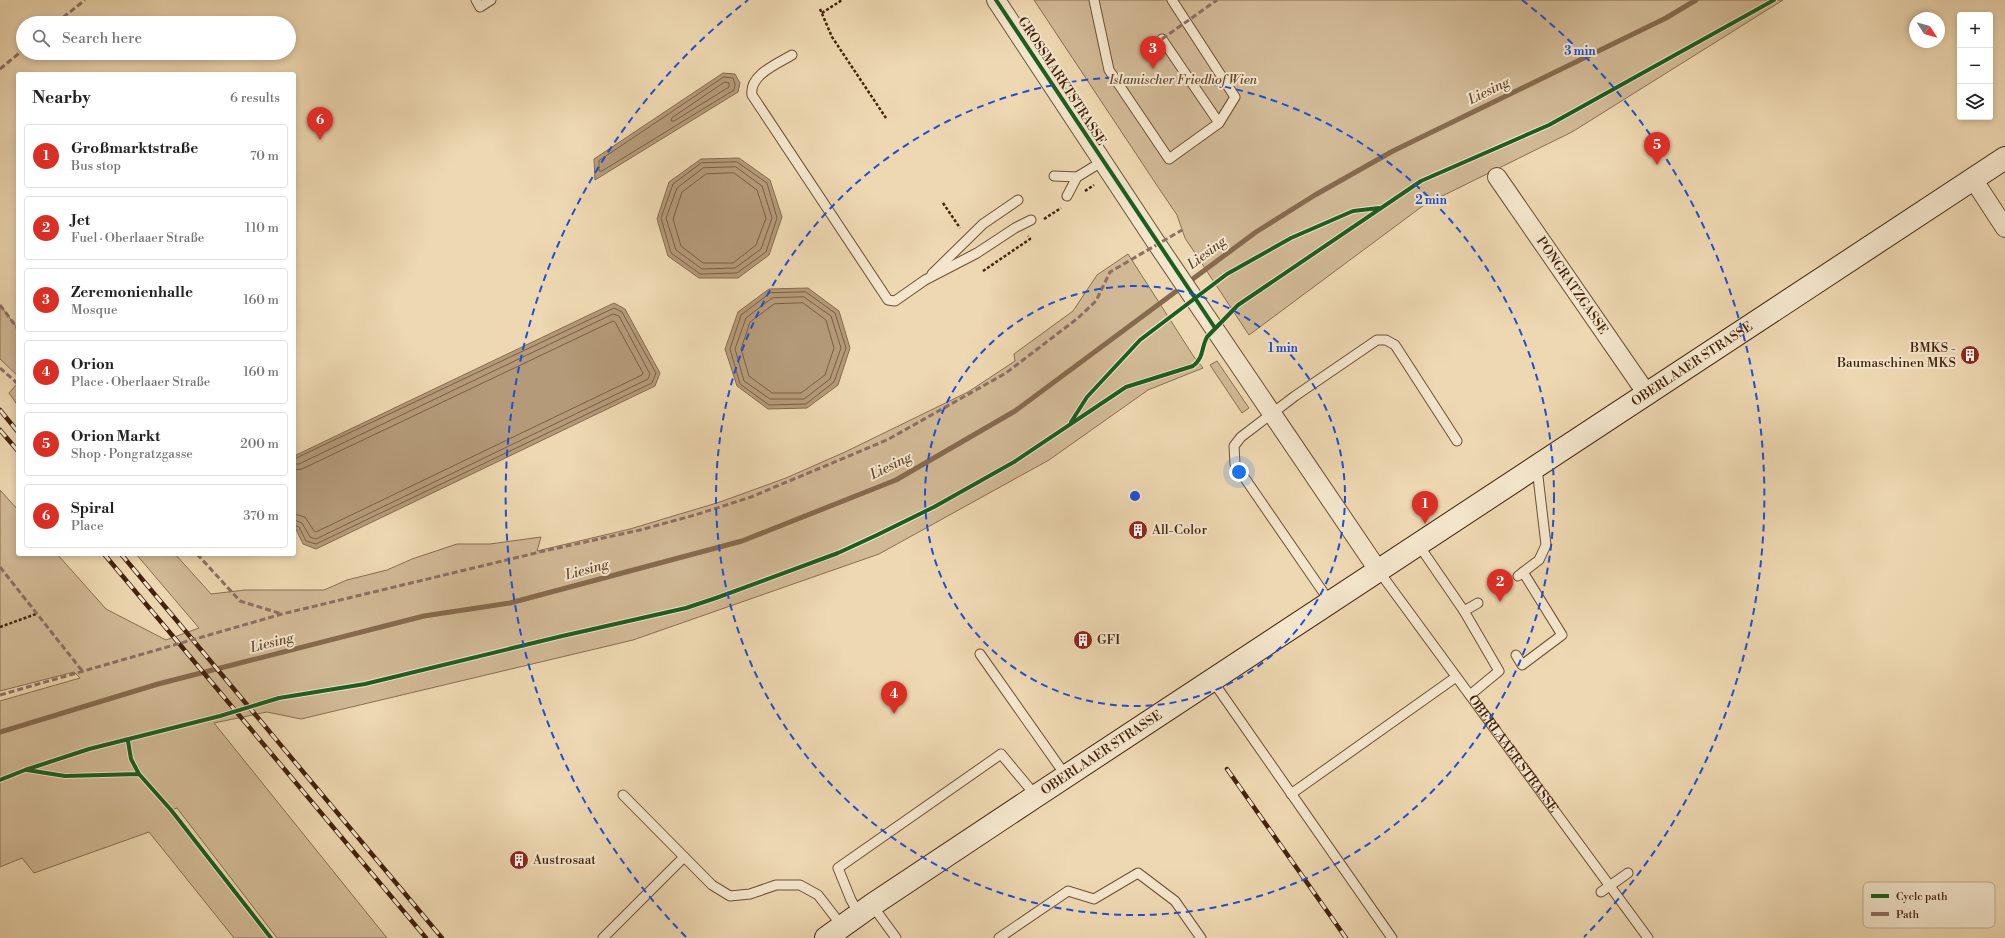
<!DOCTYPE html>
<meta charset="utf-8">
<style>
body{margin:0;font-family:"Libre Bodoni",serif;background:#f6f6f6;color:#222}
.controls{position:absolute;right:12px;top:12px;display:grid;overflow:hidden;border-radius:4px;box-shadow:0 2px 6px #0003}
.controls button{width:36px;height:36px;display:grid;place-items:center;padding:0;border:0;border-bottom:1px solid #e0e0e0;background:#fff;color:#222;font:20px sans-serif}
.compass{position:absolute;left:1909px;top:12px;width:36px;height:36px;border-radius:50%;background:#fff;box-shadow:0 2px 6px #0003;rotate:126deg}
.you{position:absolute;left:1239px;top:472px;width:14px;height:14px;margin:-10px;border:3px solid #fff;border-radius:50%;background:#1a73e8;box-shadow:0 0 0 6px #1a73e833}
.badge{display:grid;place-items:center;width:26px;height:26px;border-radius:50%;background:#d93025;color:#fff;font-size:13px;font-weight:700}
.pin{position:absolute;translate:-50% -33px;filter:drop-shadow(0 1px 2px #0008)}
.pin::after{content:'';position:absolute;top:21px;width:14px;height:12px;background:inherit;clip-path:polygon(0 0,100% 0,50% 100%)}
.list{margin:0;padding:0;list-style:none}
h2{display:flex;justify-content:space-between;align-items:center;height:52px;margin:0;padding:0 16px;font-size:17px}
h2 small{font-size:13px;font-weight:400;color:#767676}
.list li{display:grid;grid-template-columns:26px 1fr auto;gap:12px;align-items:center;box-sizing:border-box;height:64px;margin:0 8px 8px;padding:0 8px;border:1px solid #e0e0e0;border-radius:4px}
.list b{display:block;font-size:15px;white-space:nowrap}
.list p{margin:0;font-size:13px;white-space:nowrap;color:#767676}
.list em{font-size:13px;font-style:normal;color:#767676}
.icon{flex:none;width:22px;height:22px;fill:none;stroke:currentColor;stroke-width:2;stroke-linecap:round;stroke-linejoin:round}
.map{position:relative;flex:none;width:2005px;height:938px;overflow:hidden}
.search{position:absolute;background:#fff;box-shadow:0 2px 6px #0003;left:16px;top:16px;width:280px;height:44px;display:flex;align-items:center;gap:10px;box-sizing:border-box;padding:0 14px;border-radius:22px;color:#767676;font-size:15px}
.panel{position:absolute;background:#fff;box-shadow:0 2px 6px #0003;left:16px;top:72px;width:280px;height:484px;border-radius:4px}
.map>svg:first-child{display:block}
</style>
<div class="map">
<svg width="2005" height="938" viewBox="0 0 2005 938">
<rect width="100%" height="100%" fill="#eed8b1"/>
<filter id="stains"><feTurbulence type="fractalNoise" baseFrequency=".005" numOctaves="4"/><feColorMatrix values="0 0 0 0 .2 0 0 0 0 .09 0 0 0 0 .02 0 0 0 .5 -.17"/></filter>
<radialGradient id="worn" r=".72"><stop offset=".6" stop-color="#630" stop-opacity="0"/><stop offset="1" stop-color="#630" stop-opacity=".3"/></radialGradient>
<path fill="#d1b995" stroke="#8a6e50" d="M 1034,0 L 1783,0 L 1572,132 L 1424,205 L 1249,335 L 1185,238 L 1177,215 L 1158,187 Z
M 1128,254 L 1194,357 L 1203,368 L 1148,390 L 1049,460 L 879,554 L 633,640 L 301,719 L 267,712 L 214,723 L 387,938 L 277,938 L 177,808 L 171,810 L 269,938 L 234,938 L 149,832 L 34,873 L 22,858 L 0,867 L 0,701 L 80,678 L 74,672 L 0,691 L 0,490 L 18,510 L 18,554 L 57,554 L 106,609 L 166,640 L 199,628 L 136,554 L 175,554 L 211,594 L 245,590 L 324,590 L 347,580 L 387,570 L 412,559 L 457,544 L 490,544 L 541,537 L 537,551 L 630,529 L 720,502 L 786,478 L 845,452 L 968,392 L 1015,361 L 1014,354 L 1073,311 L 1097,275 Z
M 0,305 L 18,329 L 18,376 L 0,359 Z
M 1217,361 L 1249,408 L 1242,413 L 1210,365 Z
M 18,383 L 18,406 L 9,393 Z"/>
<path fill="#b49a79" stroke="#866a4d" d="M 723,73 L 735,74 L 740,83 L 738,92 L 595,180 L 594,159 Z
M 739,158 L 770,180 L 782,217 L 769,255 L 738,278 L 699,278 L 668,256 L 657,219 L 669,182 L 701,159 Z
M 808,288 L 839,311 L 850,348 L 838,385 L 807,408 L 768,409 L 737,386 L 725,349 L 738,312 L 769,289 Z
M 614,303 L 625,309 L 660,373 L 655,386 L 316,549 L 303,544 L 294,525 L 294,456 Z"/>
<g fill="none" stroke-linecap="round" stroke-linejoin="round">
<path stroke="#7b5e42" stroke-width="1" d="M 724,77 L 733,78 L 735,84 L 734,90 L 602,171 L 599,171 L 599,161 Z
M 725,82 L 729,83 L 729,87 L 674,121 L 671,121 L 672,118 Z
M 737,162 L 767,183 L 777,218 L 766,252 L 737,273 L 700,274 L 671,253 L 661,218 L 673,184 L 701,163 Z
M 736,167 L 762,186 L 772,218 L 761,249 L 735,268 L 702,269 L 676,250 L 666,218 L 677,188 L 703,168 Z
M 734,173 L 757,190 L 766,218 L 756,245 L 733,263 L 703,263 L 681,246 L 673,219 L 682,192 L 706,174 Z
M 806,292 L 835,313 L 846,348 L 834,382 L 806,404 L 769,405 L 740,384 L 730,349 L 741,315 L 770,293 Z
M 804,297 L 831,316 L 841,348 L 830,379 L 804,399 L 770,399 L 744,381 L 735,349 L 746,318 L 772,298 Z
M 803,303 L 826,320 L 834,348 L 825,375 L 801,393 L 772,393 L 749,376 L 741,349 L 750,322 L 774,304 Z
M 294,459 L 614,308 L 622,312 L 656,373 L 652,383 L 316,544 L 306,541 L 299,527 L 294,525
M 294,464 L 299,464 L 613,314 L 619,316 L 650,374 L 648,379 L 316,539 L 310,537 L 302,523 L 294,520
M 294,470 L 302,469 L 613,321 L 615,322 L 643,373 L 642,375 L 316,532 L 314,531 L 305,517 L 294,514"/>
<path stroke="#866a4d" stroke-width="5" d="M 0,732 L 158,684 L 424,616 L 510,603 L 742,541 L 896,480 L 1015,411 L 1256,232 L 1315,195 L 1393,151 L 1666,18 L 1696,0"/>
<g stroke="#6d5034" stroke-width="11">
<g id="lane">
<path d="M 476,0 L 480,7 L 491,0"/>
<path d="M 1094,0 L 1109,70 L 1169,159 L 1219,123 L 1162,39"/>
<path d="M 1172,0 L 1235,97 L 1219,123"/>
<path d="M 792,55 C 777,64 749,75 752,95 L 888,300 L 895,301 L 925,280 L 977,253 L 1015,228 L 1031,220"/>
<path d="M 1054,176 L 1077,177"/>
<path d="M 1067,196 L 1077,177 L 1103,161"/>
<path d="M 932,274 L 983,224 L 1018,200"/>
<path d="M 1418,544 L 1464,611 L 1478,603"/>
<path id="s1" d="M 1378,570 L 1648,938"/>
<path d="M 1518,576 L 1539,560 L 1546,545 L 1537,468"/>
<path d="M 1330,602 L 1235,464 L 1234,446 L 1241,437 L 1295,396 L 1377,340 L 1386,340 L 1395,345 L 1457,441"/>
<path d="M 1464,611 L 1499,671 L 1470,695"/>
<path d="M 980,654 L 1066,776"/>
<path d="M 1516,655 L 1522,665 L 1562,635 L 1523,572"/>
<path d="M 1212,680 L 1392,938"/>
<path d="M 1291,794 L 1456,677"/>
<path d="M 623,795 L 712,885 L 730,896 L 750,894 L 776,885 L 800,885 L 818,895 L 842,926"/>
<path d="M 1601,892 L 1628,873"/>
<path d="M 872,905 L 896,938"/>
<path d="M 859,914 L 851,900 L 838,868 L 1001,754 L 1036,796"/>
<path d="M 603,938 L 684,857"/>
<path d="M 999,938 L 1068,891 L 1094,899 L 1138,873 L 1175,901 L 1201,938"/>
</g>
</g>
<g stroke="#6d5034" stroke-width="20">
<g id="street">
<path d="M 996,0 L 1157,244 L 1378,570"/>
<path id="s2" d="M 1497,177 L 1647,394"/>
<path d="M 1973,179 L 2005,228"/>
</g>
</g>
<g stroke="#42220b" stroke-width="24">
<g id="secondary">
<path id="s3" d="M 826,938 L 872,905 L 1036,796 L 2005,158"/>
</g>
</g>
<path stroke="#42220b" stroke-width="2.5" stroke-dasharray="3 2" stroke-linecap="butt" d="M 1215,0 L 1216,0
M 820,9 L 832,37 L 886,118
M 822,13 L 842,0
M 1085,191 L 1094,185
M 943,203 L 960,228
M 1044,219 L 1061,208
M 983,271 L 1030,239 L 1028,236
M 0,627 L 36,614"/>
<use href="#lane" stroke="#f4e6cc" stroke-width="9"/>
<use href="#street" stroke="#f4e6cc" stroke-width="18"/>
<use href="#secondary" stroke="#f4e6cc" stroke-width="22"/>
<g stroke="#42220b" stroke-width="4.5">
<path id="rail" d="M 0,410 L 18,432
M 0,430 L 18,451
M 104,554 L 426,938
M 121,554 L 442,938
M 1227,769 L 1346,938"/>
</g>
<use href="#rail" stroke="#f4e6cc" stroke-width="3" stroke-dasharray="9" stroke-linecap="butt"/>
<path stroke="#8d6e63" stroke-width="3" stroke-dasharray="6 3" stroke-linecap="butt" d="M 56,23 L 85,0
M 1162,39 L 1217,0
M 0,69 L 23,50
M 0,305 L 18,329
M 0,368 L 18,384
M 197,554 L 240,601 L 282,614
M 0,567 L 83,672
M 0,695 L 282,614 L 544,551 L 640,530 L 695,515 L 751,497 L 887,440 L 1006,373 L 1078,318 L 1096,301 L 1110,272 L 1182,230"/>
<g stroke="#f4e6cc" stroke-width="6">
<path id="cycleway" d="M 996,0 L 1215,328
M 1071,422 L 1087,397 L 1140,340 L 1227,274 L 1291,238 L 1353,211 L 1379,208
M 128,741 L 131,759 L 139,774 L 171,810 L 271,938
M 27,770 L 65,776 L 139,774
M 0,780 L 25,770 L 89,749 L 220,716 L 279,698 L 365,684 L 558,637 L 686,608 L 716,598 L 838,553 L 877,535 L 934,507 L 1014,462 L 1126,387 L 1193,366 C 1204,358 1201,348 1207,337 L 1238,305 L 1421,181 L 1549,125 L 1774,0"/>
</g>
<use href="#cycleway" stroke="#1b5e20" stroke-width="4"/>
</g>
<g fill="none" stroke="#1d4ed8" stroke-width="2" stroke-dasharray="7 5">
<circle cx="1135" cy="496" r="210"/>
<circle cx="1135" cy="496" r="419"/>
<path d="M686 937A629 629 0 0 1 748 0M1522 0A629 629 0 0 1 1584 937"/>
</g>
<defs>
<g id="building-disc" transform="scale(1)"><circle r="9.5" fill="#8f2418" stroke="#f4e6cc"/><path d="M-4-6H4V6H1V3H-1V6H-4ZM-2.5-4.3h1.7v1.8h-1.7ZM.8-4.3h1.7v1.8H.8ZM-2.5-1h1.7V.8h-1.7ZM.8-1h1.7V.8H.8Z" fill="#fff"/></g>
</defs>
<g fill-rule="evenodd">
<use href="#building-disc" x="1970" y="355"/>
<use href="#building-disc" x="1138" y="530"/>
<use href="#building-disc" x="1083" y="640"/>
<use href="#building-disc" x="519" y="860"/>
</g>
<g text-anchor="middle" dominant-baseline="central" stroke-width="4" stroke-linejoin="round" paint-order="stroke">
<g font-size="13" font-style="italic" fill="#66482e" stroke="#f4e6cc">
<text x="1183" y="80">Islamischer Friedhof Wien</text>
</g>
<g font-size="13" fill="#42220b" stroke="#f4e6cc">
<text transform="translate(1062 81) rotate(57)">GROSSMARKTSTRASSE</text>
<text stroke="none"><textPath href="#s2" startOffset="132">PONGRATZGASSE</textPath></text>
<text stroke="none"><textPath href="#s3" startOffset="1039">OBERLAAER STRASSE</textPath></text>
<text stroke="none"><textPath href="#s3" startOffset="332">OBERLAAER STRASSE</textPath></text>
<text stroke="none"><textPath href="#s1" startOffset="228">OBERLAAER STRASSE</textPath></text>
</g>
<g font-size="13" fill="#42220b" stroke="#f4e6cc" text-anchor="start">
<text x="1956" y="348" text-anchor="end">BMKS -<tspan x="1956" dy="15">Baumaschinen MKS</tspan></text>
<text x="1152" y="530">All-Color</text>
<text x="1097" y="640">GFI</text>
<text x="533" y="860">Austrosaat</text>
</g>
<g font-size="14" font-style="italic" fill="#64462c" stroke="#f4e6cc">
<text transform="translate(1489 91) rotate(-26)">Liesing</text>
<text transform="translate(1207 253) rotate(-37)">Liesing</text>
<text transform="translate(891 466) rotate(-26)">Liesing</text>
<text transform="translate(587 570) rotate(-15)">Liesing</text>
<text transform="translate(272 643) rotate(-14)">Liesing</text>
</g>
</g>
<rect x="1863" y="882" width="132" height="46" rx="6" fill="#f4e6cc" stroke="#bfab92" stroke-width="1"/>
<rect x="1871" y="894" width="18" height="4" fill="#1b5e20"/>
<rect x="1871" y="912" width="18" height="4" fill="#8d6e63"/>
<g font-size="11" fill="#42220b">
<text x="1896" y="900">Cycle path</text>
<text x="1896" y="918">Path</text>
</g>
<circle cx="1135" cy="496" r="6" fill="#1d4ed8" stroke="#f4e6cc" stroke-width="2"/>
<g font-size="12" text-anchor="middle" font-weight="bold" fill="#1d4ed8" stroke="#f4e6cc" stroke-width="4" stroke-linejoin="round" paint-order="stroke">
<text x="1580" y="55">3 min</text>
<text x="1431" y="204">2 min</text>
<text x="1283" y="352">1 min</text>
</g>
<rect width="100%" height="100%" filter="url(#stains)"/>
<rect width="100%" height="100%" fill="url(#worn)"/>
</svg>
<div class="controls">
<button>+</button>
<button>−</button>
<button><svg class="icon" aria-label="layers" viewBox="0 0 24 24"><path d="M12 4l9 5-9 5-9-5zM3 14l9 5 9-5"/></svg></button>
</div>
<svg class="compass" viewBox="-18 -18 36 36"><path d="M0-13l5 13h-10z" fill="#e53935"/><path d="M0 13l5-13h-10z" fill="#767676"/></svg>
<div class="you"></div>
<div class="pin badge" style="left:1425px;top:524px">1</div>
<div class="pin badge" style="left:1500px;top:602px">2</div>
<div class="pin badge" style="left:1153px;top:69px">3</div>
<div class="pin badge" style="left:894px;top:714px">4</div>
<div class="pin badge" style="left:1657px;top:165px">5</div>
<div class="pin badge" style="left:320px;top:140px">6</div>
<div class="search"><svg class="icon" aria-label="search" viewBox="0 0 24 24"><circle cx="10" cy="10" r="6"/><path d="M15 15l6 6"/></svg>Search here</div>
<section class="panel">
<h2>Nearby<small>6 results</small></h2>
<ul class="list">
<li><span class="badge">1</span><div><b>Großmarktstraße</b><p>Bus stop</p></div><em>70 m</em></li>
<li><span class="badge">2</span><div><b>Jet</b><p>Fuel · Oberlaaer Straße</p></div><em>110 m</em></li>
<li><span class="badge">3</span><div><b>Zeremonienhalle</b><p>Mosque</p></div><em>160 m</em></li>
<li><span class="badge">4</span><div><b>Orion</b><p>Place · Oberlaaer Straße</p></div><em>160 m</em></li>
<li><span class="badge">5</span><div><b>Orion Markt</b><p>Shop · Pongratzgasse</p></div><em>200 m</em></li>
<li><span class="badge">6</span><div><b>Spiral</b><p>Place</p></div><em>370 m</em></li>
</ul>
</section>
</div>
